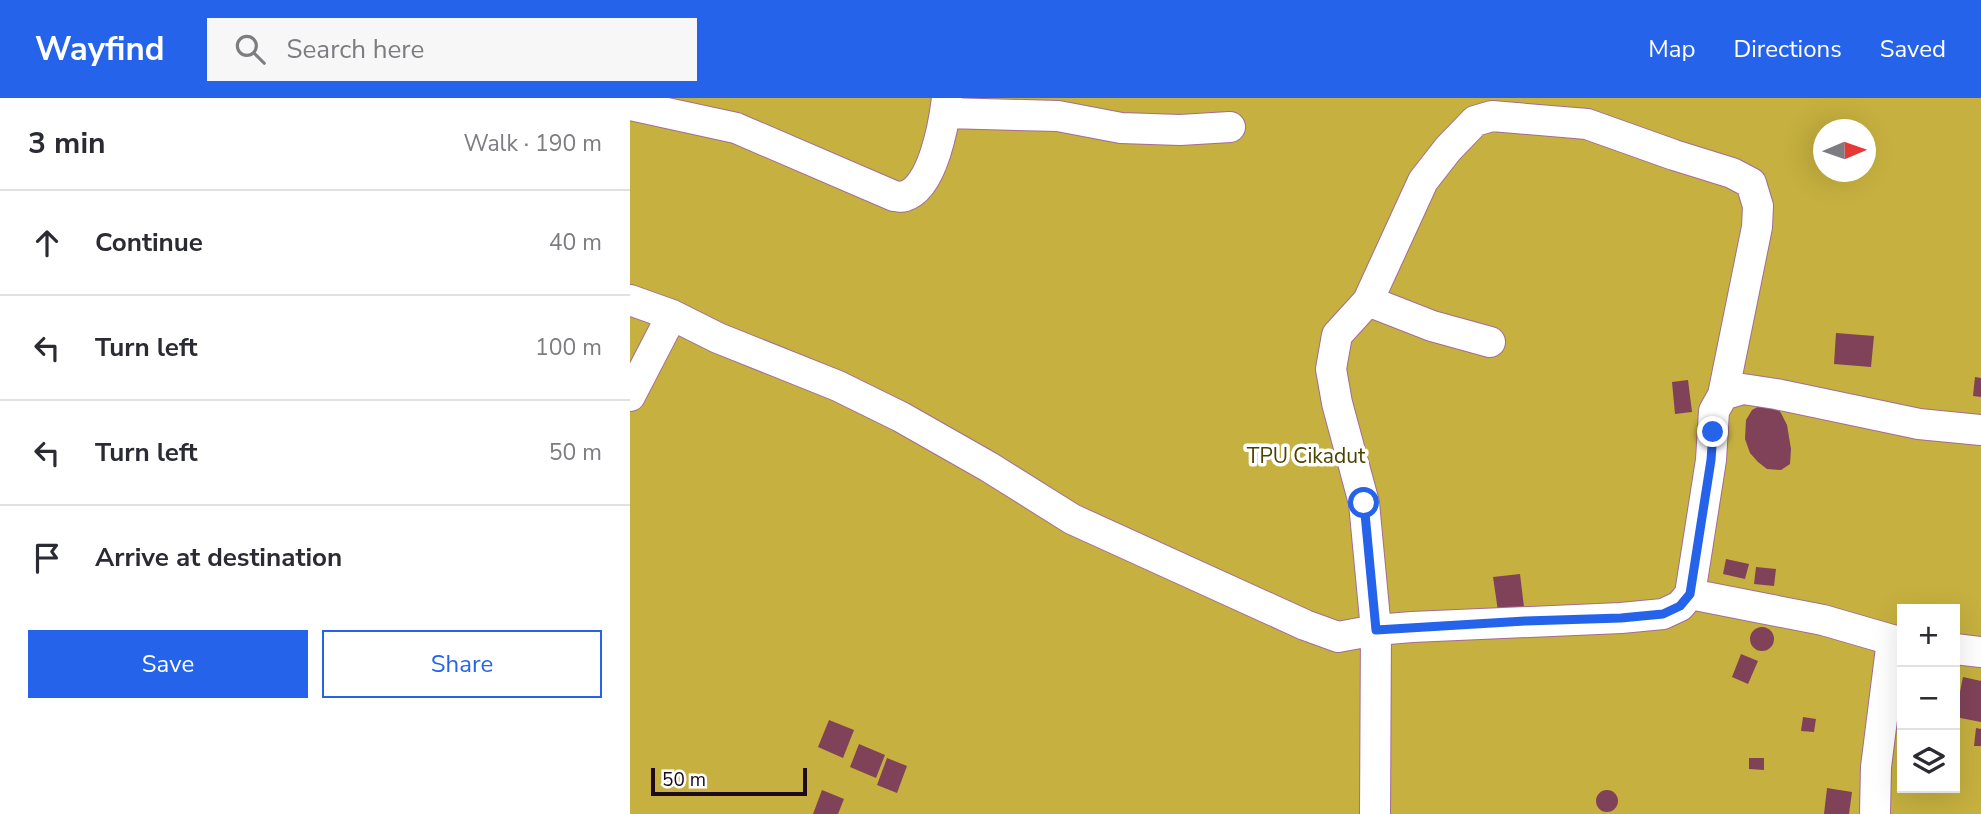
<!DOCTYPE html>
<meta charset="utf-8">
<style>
body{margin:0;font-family:"Nunito Sans",sans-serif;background:#f7f7f7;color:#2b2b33}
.controls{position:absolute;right:21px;bottom:21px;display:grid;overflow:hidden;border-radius:0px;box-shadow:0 7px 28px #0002}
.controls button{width:63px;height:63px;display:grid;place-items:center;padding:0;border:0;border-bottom:2px solid #e1e1e2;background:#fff;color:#2b2b33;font:35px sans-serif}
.compass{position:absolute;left:1183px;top:21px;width:63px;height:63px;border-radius:50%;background:#fff;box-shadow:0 7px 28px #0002;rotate:88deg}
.scale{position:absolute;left:21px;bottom:18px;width:156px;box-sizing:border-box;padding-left:7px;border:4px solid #1f0a19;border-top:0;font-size:19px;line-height:24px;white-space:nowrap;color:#1f0a19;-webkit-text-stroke:5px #fff;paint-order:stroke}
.stop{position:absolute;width:21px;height:21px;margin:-16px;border:5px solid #2563eb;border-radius:50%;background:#fff}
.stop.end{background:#2563eb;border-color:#fff;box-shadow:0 2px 7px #0008}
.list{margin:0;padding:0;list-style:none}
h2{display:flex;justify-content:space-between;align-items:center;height:91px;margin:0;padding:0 28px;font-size:30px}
h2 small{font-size:23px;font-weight:400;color:#7c7c81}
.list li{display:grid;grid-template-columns:46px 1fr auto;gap:21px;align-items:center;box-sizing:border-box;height:105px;padding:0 28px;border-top:2px solid #e1e1e2}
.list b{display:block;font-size:26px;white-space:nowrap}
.list em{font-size:23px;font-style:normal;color:#7c7c81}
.actions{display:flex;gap:14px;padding:21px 28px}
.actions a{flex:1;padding:16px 0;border:2px solid #2563eb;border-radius:0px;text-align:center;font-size:24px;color:#2563eb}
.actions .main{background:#2563eb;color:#fff}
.icon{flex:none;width:38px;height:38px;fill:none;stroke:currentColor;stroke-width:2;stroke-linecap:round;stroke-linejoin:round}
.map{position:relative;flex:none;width:1351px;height:716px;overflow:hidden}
header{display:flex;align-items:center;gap:42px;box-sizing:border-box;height:98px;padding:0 35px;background:#2563eb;color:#fff}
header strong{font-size:33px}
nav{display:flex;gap:38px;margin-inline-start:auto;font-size:24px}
.search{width:490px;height:63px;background:#f7f7f7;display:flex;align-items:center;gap:18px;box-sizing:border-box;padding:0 24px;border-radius:0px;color:#7c7c81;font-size:26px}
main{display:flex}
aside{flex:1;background:#fff}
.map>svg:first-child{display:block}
</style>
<header>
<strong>Wayfind</strong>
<div class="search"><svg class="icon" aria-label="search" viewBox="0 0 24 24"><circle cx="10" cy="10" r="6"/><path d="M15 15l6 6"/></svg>Search here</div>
<nav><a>Map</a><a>Directions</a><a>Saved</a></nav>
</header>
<main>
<aside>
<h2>3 min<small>Walk · 190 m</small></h2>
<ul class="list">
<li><svg class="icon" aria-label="ahead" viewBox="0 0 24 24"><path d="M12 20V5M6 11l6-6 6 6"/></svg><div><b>Continue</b></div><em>40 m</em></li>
<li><svg class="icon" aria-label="left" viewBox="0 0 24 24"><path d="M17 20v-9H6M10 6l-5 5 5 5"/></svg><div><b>Turn left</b></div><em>100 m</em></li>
<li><svg class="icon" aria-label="left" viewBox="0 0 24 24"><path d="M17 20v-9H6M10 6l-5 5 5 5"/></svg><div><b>Turn left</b></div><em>50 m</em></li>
<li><svg class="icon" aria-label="arrive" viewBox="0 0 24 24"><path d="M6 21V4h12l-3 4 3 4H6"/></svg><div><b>Arrive at destination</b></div></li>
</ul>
<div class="actions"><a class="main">Save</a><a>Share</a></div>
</aside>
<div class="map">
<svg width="1351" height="716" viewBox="0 0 1351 716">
<rect width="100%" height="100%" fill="#fad4ed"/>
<path fill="#c6b03f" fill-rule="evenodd" d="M 0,0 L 1351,0 L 1351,716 L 0,716 ZM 1194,32 L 1236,32 L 1236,74 L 1194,74 ZM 1272,511 L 1325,511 L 1325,690 L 1272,690 Z"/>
<path fill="#804258" d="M 1206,235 L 1244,238 L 1241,269 L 1204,266 Z
M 1345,279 L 1351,280 L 1351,299 L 1343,298 Z
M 1058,282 L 1062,314 L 1045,316 L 1042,284 Z
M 1133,306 L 1145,308 L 1151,315 L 1157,327 L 1161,351 L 1160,366 L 1151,372 L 1137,371 L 1128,364 L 1120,355 L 1115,341 L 1116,322 L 1122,312 Z
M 1096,461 L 1119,466 L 1115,481 L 1093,476 Z
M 1126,469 L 1146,471 L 1144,488 L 1124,486 Z
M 890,476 L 894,509 L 868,513 L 863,479 Z
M1120 541a12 12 0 1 1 24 0a12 12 0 1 1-24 0Z
M 1111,556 L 1128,563 L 1118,586 L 1102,579 Z
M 1333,579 L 1351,583 L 1351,624 L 1325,619 Z
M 1173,619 L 1186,621 L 1184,634 L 1171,633 Z
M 199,622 L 224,632 L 213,660 L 188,649 Z
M 1346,630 L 1351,631 L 1351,648 L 1344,648 Z
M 229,646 L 255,657 L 246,680 L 220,669 Z
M 257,660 L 277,668 L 267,695 L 247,687 Z
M 1119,660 L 1134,660 L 1134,672 L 1119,671 Z
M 1197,690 L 1222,694 L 1219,716 L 1194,716 Z
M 192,692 L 214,701 L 208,716 L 183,716 Z
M966 703a11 11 0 1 1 22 0a11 11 0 1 1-22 0Z"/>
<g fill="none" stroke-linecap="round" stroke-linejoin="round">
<g stroke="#a46c94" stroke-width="32">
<path id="minor" d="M 0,7 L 106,30 L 264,98 C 268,98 272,100 275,98 C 303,90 314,25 317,0
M 316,15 L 428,18 L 491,30 L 550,32 L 600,29
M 0,202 L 42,217 L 88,240 L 208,288 L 271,319 L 359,369 L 442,421 L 675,527 L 708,539 L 746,532 L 782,529 L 991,520 L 1033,516 L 1050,508 L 1060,496 L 1081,362 L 1084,313 L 1093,297 L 1113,291 L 1146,296 L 1289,326 L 1351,332
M 738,203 L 802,228 L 860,244
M 0,298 L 42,217
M 1060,496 L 1193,522 L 1262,542 L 1272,544
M 1325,551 L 1351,554
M 745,716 L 746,532 L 734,405 L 707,305 L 701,271 L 707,237 L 738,203 L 793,83 L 818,51 L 845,23 L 862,18 L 957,26 L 1044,57 L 1102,75 L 1121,85 L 1128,108 L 1127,129 L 1093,297
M 1245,716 L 1246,669 L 1262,542"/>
</g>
<use href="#minor" stroke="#fff" stroke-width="30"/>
</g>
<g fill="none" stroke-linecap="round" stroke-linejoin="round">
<path stroke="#2563eb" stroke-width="9" d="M 734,405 L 746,532 L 895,523 L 991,520 L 1033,516 L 1050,508 L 1060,496 L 1081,362 L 1083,334"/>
</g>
<g text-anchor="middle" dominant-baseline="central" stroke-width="7" stroke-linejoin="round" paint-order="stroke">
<g font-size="21" fill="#4c4100" stroke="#fff">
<text x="676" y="358">TPU Cikadut</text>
</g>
</g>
</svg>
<div class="controls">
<button>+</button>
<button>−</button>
<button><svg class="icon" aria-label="layers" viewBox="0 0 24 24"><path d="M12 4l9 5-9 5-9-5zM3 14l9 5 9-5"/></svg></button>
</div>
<svg class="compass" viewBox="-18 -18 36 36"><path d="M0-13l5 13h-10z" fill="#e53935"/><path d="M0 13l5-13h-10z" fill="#7c7c81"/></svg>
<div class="scale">50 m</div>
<div class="stop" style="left:734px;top:405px"></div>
<div class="stop end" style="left:1083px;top:334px"></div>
</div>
</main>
